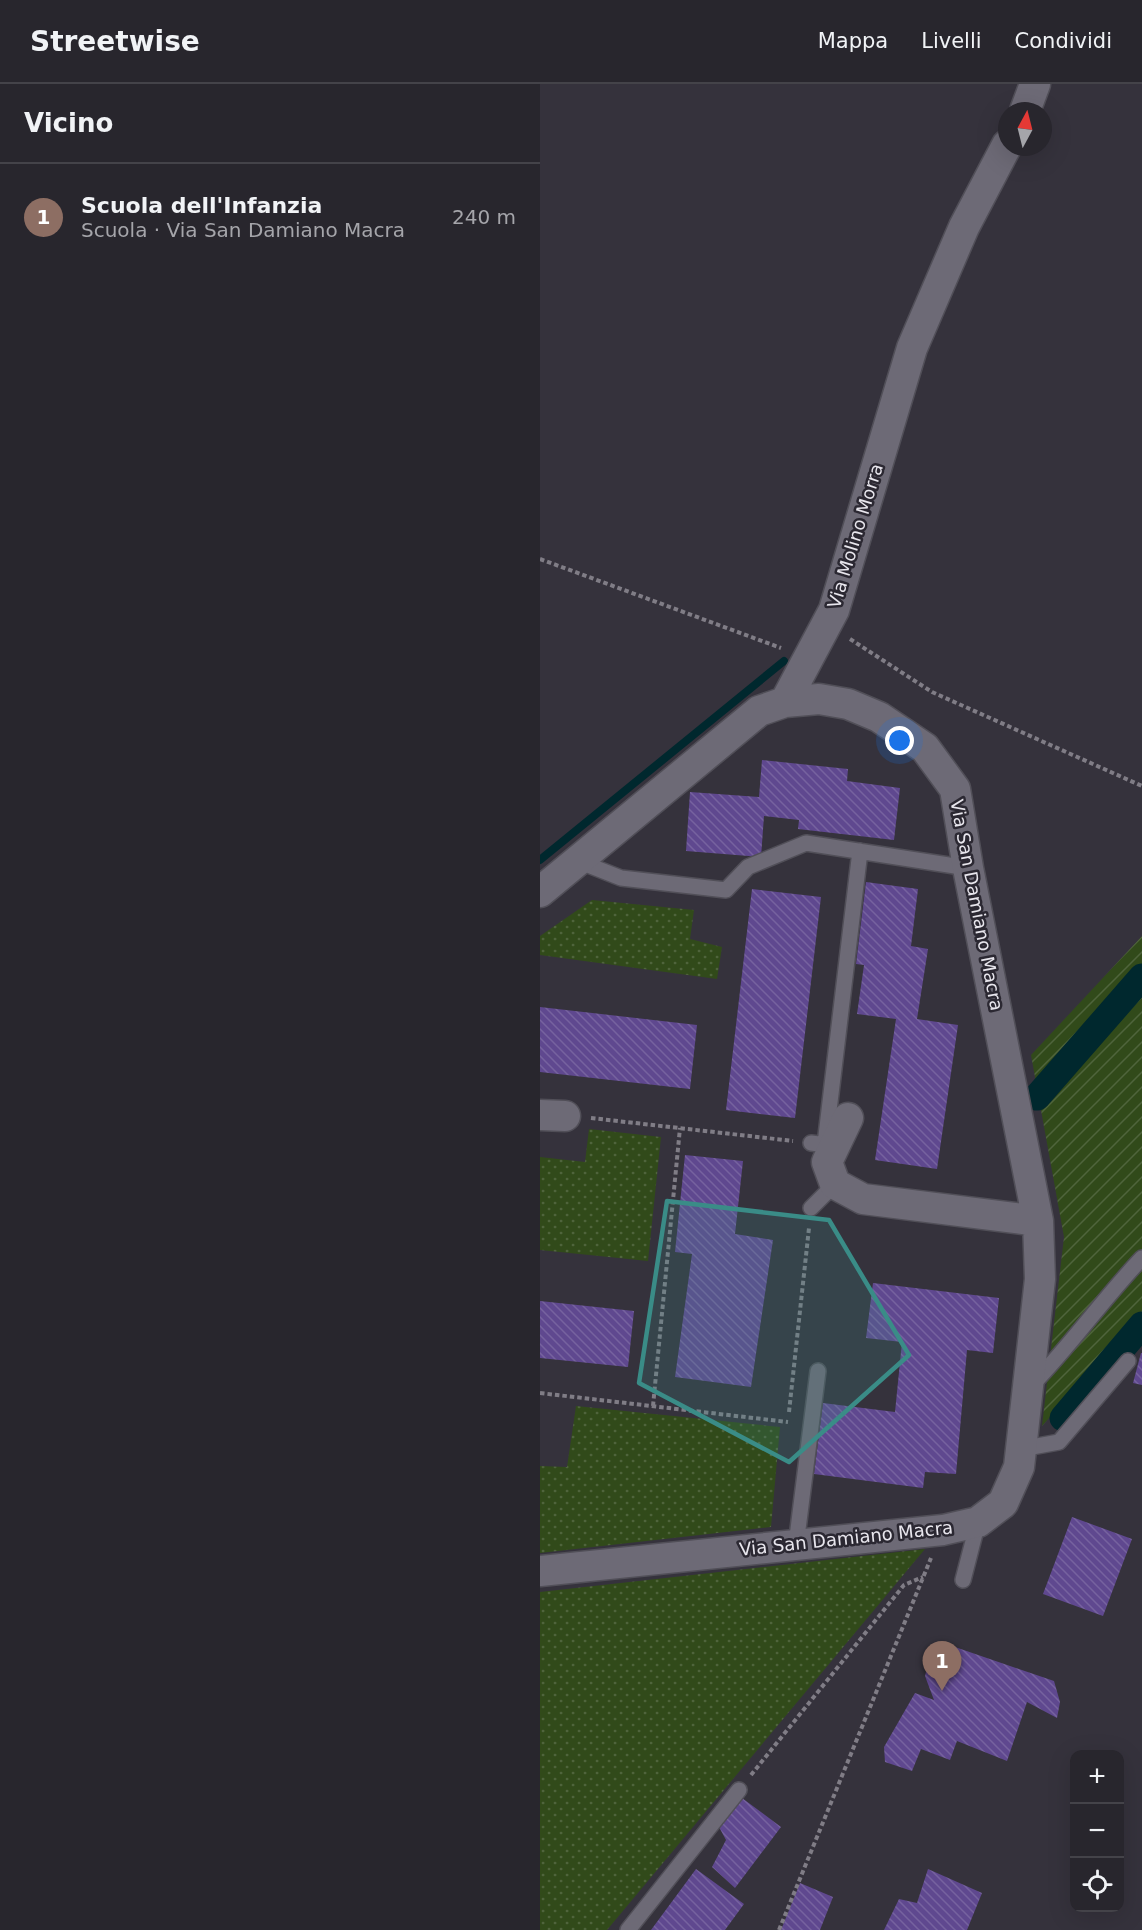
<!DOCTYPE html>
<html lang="it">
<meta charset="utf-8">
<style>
body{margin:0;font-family:"DejaVu Sans",sans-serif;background:#302e35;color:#f1f3f6}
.controls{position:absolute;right:18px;bottom:18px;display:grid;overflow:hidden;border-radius:12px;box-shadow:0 6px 24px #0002}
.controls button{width:54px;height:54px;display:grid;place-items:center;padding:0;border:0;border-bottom:2px solid #444349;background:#28262d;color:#f1f3f6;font:30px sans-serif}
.compass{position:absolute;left:458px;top:18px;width:54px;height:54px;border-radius:50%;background:#28262d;box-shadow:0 6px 24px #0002;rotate:7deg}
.you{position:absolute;left:360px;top:657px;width:21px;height:21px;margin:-15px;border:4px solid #fff;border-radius:50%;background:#1a73e8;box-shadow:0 0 0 9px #1a73e833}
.badge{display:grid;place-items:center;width:39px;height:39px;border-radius:50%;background:#8bbbb9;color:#fff;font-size:20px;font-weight:700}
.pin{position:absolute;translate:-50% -50px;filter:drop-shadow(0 2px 3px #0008)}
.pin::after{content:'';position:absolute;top:32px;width:21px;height:18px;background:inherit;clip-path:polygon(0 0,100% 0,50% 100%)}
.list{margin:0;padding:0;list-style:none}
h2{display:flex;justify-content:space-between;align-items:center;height:78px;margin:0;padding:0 24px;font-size:26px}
h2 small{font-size:20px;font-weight:400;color:#a5a5aa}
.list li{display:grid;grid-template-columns:39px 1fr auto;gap:18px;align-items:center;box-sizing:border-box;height:108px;padding:0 24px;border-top:2px solid #444349}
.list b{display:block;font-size:22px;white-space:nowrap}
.list p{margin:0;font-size:20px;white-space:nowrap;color:#a5a5aa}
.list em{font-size:20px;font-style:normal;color:#a5a5aa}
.icon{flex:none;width:33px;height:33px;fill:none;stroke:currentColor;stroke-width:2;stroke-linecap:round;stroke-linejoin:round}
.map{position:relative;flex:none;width:602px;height:1846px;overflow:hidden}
header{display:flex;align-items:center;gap:36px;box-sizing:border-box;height:84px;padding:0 30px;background:#28262d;border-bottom:2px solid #444349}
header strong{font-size:28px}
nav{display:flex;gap:33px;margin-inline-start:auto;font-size:21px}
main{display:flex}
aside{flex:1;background:#28262d}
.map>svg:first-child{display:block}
</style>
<header>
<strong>Streetwise</strong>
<nav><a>Mappa</a><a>Livelli</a><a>Condividi</a></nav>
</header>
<main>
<aside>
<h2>Vicino<small></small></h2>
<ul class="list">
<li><span class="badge" style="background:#8d6e63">1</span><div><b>Scuola dell'Infanzia</b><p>Scuola · Via San Damiano Macra</p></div><em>240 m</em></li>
</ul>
</aside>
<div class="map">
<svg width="602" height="1846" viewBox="0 0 602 1846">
<defs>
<pattern id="park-dots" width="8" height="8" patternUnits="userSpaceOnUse" patternTransform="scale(1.5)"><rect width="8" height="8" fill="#314a1a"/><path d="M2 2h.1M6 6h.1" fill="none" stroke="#4f643c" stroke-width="1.8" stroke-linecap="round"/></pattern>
<pattern id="garden-furrows" width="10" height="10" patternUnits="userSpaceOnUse" patternTransform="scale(1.5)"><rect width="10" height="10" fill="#314a1a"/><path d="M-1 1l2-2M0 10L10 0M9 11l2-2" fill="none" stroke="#4f643c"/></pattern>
<pattern id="building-back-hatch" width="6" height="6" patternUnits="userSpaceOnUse" patternTransform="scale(1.5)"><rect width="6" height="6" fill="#5f488f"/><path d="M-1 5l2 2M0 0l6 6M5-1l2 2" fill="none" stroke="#76629f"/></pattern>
</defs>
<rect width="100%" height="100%" fill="#35323c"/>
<path fill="url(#park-dots)" d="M 52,816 L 154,826 L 150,855 L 182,863 L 177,895 L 0,871 L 0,852 Z
M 49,1045 L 121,1053 L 108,1177 L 0,1166 L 0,1073 L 45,1078 Z
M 36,1322 L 240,1343 L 231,1443 L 0,1469 L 0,1382 L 27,1383 Z
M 385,1465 L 67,1846 L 0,1846 L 0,1508 Z"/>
<path fill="url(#garden-furrows)" d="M 602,852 L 602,1230 L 502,1342 L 524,1153 L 491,971 Z"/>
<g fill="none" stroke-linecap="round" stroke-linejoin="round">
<path stroke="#00282e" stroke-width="8" d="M 0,776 L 244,577"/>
<path stroke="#00282e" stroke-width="27" d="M 497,1013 L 602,893
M 523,1334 L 602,1241"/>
</g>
<path fill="url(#building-back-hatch)" d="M 222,676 L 308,685 L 307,697 L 360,704 L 354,756 L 258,745 L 259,736 L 224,732 L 221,773 L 146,767 L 150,708 L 219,713 Z
M 326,798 L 378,805 L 371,862 L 388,865 L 377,935 L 418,941 L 397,1085 L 335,1076 L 356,935 L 317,930 L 324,881 L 316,880 Z
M 212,805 L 281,813 L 255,1034 L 186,1026 Z
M 0,923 L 157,941 L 150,1005 L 0,988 Z
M 145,1071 L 203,1077 L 195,1150 L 233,1156 L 211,1303 L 135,1293 L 152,1170 L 135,1168 Z
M 333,1199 L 459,1214 L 453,1269 L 427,1266 L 416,1390 L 385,1388 L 383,1404 L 274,1390 L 283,1319 L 355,1328 L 362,1258 L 326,1254 Z
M 0,1217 L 94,1227 L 88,1283 L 0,1274 Z
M 601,1269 L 602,1269 L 602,1301 L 593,1299 Z
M 532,1433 L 592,1455 L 563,1532 L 503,1510 Z
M 415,1563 L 514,1597 L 520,1618 L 517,1634 L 487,1618 L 467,1677 L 417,1657 L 410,1676 L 381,1665 L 372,1687 L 345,1678 L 344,1663 L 375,1609 L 394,1616 L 385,1592 L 389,1576 L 400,1567 Z
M 202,1714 L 241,1743 L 195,1804 L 172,1783 L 186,1756 L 179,1743 Z
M 156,1785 L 204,1820 L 185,1846 L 111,1846 Z
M 388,1785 L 442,1809 L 427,1846 L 344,1846 L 359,1815 L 377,1819 Z
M 260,1799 L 293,1813 L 280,1846 L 241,1846 Z"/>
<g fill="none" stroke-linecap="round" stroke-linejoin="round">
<g stroke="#514f58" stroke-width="18">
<path id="lane" d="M 38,777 L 81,794 L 186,806 L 208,783 L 266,759 L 428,784
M 271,1059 L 295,1062
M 285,1060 L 320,767
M 271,1124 L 295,1100
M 492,1301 C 531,1261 563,1215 602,1174
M 481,1365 L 519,1358 L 588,1277
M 256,1461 L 278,1287
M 423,1496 L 438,1438
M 88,1846 L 199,1706"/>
</g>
<g stroke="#514f58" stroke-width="33">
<path id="street" d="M 485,27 L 495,0
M 245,618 L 294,526 L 372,264 L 424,143 L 467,61
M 0,808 L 219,627 L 245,618 L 279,615 L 308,620 L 339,633 L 385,664 L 415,705 L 428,784 L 498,1137 L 500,1195 L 479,1383 L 463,1419 L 438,1438 L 403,1446 L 0,1487
M 0,1031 L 25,1032
M 308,1034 L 287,1078 L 295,1100 L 323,1115 L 498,1137"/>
</g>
<path stroke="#807d86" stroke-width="4" stroke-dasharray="4.5 3" stroke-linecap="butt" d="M 0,475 L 241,564
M 310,555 L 392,608 L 602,702
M 51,1034 L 253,1057
M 0,1309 L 248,1338
M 113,1322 L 140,1044
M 249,1328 L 269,1144
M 211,1691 L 364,1501 L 383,1493
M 239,1846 L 391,1474"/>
<use href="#lane" stroke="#6d6a76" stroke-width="15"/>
<use href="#street" stroke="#6d6a76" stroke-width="30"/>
</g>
<path fill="#3a8c87" fill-opacity="0.2" stroke="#3a8c87" stroke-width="4.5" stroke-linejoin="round" d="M 127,1117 L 289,1136 L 369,1271 L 249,1378 L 99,1299 Z"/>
<g text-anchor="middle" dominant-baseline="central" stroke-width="5" stroke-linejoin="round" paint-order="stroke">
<g font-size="18" fill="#e8e6ed" stroke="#2b2832">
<text transform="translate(315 452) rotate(-73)">Via Molino Morra</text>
<text transform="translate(437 821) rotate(79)">Via San Damiano Macra</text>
<text transform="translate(306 1454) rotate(-6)">Via San Damiano Macra</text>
</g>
</g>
</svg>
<div class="controls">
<button>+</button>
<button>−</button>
<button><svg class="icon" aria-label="locate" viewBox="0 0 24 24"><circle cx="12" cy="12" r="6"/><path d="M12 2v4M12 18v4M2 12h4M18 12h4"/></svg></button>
</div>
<svg class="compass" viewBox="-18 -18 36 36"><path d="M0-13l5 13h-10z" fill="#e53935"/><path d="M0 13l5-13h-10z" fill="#a5a5aa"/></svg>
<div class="you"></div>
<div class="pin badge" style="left:402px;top:1607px;background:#8d6e63">1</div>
</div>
</main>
